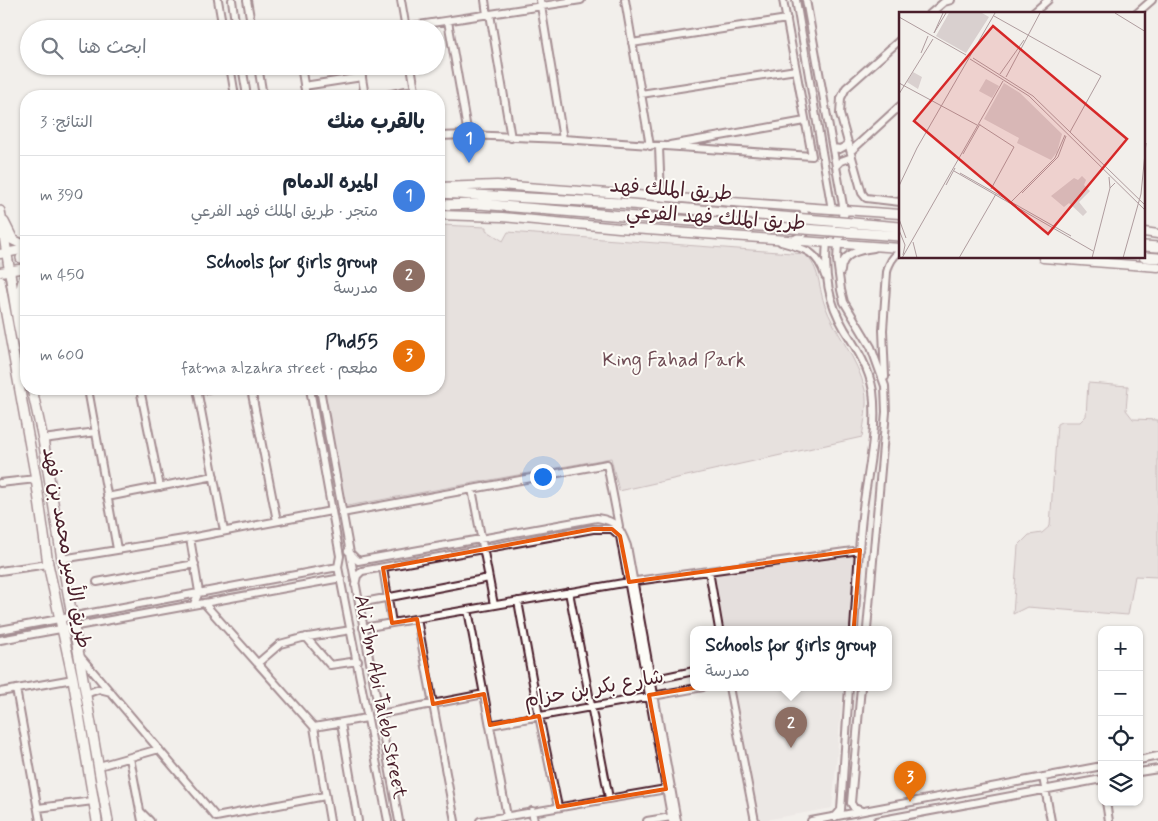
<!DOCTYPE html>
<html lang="ar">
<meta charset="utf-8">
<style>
body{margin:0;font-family:Mynerve,"Playpen Sans Arabic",sans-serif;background:#f6f6f7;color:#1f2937;direction:rtl}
.controls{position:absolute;right:15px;bottom:15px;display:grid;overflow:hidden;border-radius:10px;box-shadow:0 1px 4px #0004}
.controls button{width:45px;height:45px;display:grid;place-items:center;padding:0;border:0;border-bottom:1px solid #e0e1e3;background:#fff;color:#1f2937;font:25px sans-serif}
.you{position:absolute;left:542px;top:476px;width:18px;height:18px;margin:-12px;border:4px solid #fff;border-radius:50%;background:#1a73e8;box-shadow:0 0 0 8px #1a73e833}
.badge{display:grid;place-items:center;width:32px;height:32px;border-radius:50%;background:#d93025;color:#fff;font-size:16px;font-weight:700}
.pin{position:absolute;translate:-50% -41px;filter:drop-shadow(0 1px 2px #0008)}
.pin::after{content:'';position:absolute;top:26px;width:18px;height:15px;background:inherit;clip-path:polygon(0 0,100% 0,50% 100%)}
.popup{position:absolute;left:690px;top:626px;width:202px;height:65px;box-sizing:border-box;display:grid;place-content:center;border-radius:10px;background:#fff;filter:drop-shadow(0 1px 4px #0005);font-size:16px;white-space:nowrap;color:#747a83}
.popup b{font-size:19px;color:#1f2937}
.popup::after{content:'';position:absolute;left:50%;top:100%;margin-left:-10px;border:10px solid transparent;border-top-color:#fff}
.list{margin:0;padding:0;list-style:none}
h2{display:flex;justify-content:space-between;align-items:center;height:65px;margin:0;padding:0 20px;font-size:21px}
h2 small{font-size:16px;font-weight:400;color:#747a83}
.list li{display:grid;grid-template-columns:32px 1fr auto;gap:15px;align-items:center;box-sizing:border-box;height:80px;padding:0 20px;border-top:1px solid #e0e1e3}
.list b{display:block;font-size:19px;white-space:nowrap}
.list p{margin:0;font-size:16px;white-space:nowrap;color:#747a83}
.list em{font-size:16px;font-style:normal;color:#747a83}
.icon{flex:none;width:28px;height:28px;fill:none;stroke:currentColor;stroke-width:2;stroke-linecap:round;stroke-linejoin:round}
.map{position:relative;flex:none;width:1158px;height:821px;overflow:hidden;direction:ltr}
.search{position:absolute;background:#fff;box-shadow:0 1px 4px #0004;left:20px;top:20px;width:425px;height:55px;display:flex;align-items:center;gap:12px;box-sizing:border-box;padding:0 18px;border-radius:28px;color:#747a83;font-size:19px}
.panel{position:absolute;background:#fff;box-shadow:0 1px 4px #0004;left:20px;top:90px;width:425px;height:305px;border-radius:20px;direction:rtl}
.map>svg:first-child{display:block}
</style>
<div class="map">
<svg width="1158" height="821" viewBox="0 0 1158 821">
<rect width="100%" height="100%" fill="#f2efeb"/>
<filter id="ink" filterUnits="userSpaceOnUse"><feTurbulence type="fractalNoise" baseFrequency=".02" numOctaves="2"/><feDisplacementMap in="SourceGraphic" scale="10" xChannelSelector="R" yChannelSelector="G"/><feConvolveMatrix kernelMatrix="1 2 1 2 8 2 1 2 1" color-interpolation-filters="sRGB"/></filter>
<g filter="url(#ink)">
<path fill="#e5dfdd" d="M 860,550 L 854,629 L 719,629 L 709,571 Z
M 732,687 L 843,687 L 832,808 L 759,821 Z"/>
<path fill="#d9d0cf" stroke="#92787d" d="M 439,225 L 486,227 L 486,230 L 503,241 L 508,232 L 805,254 C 820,269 818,284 824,303 C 835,334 858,358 865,390 C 868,405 864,422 862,437 L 619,491 L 611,458 L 347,506 L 343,501 L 323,389 L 439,389 Z
M 1088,383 L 1128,386 L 1126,410 L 1133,419 L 1158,420 L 1158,577 L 1135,576 L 1128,615 L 1027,607 L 1013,614 L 1018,546 L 1029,535 L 1042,533 L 1050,526 L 1057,424 L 1061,422 L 1080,422 L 1086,416 Z"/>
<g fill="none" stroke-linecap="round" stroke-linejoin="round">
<path stroke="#d0c5c5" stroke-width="9" stroke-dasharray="9 4.5" stroke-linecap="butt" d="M 0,266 L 22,263"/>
<g stroke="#4a1f2b" stroke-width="10">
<path id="minor" d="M 218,0 L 223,29
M 232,0 L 236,29
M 247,0 L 252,29
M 401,0 L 406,29
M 485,0 L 487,14
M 540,0 L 563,139
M 625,0 L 650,146
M 796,0 L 832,210
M 806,0 L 844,211
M 490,14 L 511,138
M 930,14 L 944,2 L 951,0
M 1032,14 L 1048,0
M 1136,14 L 1152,0
M 448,21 L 468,135
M 393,29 L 581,0
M 900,40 L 846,88 L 841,98 L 840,114 L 862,193 L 866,198 L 900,202
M 632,43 L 787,19
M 230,66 L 235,96
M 242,66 L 247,96
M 258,66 L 263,96
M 301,66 L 306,96
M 360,66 L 365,96
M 411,66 L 416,96
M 304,86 L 362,77
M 641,94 L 796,70
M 383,96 L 415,89
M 439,136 L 467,135 L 563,139 L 812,156 L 783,0
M 670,145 L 805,121
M 661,147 L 659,147 L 661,196
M 833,148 L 840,149 L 849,144
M 851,151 L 900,106
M 836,166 L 841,161 L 852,157
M 793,240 L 805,233 C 808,223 808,216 801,207
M 781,242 C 803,248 818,251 825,276
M 827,242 C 824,275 828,301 845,330 C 857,349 869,368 873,391 C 878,429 868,471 863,508 C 858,548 857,589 854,629
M 838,244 L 837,260 L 841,290 L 844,302 L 871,347 L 885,386 L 886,412 L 867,629
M 841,271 C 841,253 860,250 874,248
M 18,323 L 26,321
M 885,377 L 883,330 L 887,272 C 889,262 893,257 900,251
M 88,389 L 117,549
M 140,389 L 160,487
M 197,389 L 224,531
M 251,389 L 277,521
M 310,389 L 340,556 L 338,567 L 388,821
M 320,389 L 399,821
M 198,391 L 208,389
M 43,439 L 96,432
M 0,483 L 36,479
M 472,489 L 494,605
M 107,497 L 214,476
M 342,513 L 607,464 L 619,526
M 190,538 L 199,592 L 194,604
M 348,551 L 358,561 L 597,518 C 618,521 620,528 627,546 L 677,821
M 62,559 L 190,538 L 331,511
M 383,568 L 392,623
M 0,571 L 48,564
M 709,571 L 719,629
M 97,582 L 195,564
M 355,585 L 357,576 L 362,571 L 593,529 L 612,529 L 620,536 L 672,821
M 569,592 L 609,798
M 518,601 L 539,716 L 558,807
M 204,603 L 314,727 L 330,821
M 359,603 L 489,578
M 468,610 L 507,816
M 417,619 L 455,821
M 363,628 L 629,582 L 860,550
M 0,630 L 338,567
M 306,637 L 330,665 L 358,661
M 0,640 L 336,579 L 341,579
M 79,655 L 216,817 L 325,796
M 258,663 L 280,644 L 302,638 L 351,630
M 651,680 L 694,671
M 729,687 L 755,821
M 861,687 L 851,803 L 854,808 L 862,811
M 16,689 L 40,821
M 0,692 L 73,679
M 86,694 L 99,689 L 111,692
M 380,714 L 484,694
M 341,723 L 358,821
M 490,725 L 703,687
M 314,727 L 367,718
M 130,758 L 142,821
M 1139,760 L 1158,756
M 99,766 L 159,749
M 1139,772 L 1158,769
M 1043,777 L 1051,821
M 1106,802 L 1109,821
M 38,808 L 93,801
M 140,811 L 150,821
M 532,811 L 534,821
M 835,817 L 841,810 L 849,687
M 480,821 L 666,789
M 647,821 L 671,817
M 811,821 L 1102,766
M 877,821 L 1102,779"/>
</g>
<g stroke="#4a1f2b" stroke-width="11">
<path id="major" d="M 439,187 L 497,185 L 900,214
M 439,215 L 502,217 L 619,228 L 900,248
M 1144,232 L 1158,234
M 838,244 L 844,211
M 0,254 L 26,249
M 1043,258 L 1158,267
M 0,272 L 26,268"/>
</g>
<g stroke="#4a1f2b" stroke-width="12">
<path id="highway" d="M 439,193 L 619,203
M 439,205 L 479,204 L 623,216
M 0,211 L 18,323 L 26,362
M 4,222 L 13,240 L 26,246
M 1144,246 L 1158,247
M 1144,257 L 1158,258
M 21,258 L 26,257
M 0,281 L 36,479 L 48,564 L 73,679 L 97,821
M 17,312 C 21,299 19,286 26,274
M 32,389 L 43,439 L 62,559 L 108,821"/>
</g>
<use href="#minor" stroke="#fdfcf7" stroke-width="6"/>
<use href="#major" stroke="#fdfcf7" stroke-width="8"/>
<use href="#highway" stroke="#fdfcf7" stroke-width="9"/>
<g stroke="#4a1f2b" stroke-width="12" stroke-linecap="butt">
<path id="highway-bridge" d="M 619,203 L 900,227
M 623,216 L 900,236"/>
</g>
<use href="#highway-bridge" stroke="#fdfcf7" stroke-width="9"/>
</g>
</g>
<path d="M0 0H1158V821H0ZM 593,529 L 612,529 L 620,536 L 629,582 L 860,550 L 851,663 L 649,695 L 666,789 L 558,807 L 539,716 L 490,725 L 484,694 L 433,704 L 417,619 L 392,623 L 383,568 Z" fill="#f2efeb" fill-opacity=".55" fill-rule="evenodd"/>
<path fill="none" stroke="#e8590c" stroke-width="4" stroke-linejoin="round" d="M 593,529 L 612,529 L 620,536 L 629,582 L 860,550 L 851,663 L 649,695 L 666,789 L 558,807 L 539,716 L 490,725 L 484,694 L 433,704 L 417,619 L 392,623 L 383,568 Z"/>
<g text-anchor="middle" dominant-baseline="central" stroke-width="4" stroke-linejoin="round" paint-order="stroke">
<g font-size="20" fill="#4a1f2b" stroke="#fdfcf7">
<text transform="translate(671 190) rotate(4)">طريق الملك فهد</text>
<text transform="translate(716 218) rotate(4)">طريق الملك فهد الفرعي</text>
<text transform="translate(66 548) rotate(80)">طريق الأمير محمد بن فهد</text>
<text transform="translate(594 689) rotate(-10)">شارع بكر بن حزام</text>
<text transform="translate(380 697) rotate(79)">Ali Ibn Abi Taleb Street</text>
</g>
<g font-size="20" fill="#6e4b54" stroke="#fdfcf7">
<text x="674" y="360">King Fahad Park</text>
</g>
</g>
<g transform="translate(899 12)">
<rect width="246" height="246" fill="#f2efeb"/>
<path d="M 50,1 L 83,1 L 90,5 L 67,41 L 37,24 ZM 14,60 L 23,65 L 19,77 L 8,70 ZM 87,67 L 100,74 L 93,86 L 80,79 ZM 105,71 L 121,81 L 163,122 L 158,140 L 152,148 L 118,131 L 120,126 L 85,107 ZM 183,164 L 187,168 L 185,173 L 191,179 L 180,190 L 188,200 L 184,204 L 170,191 L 165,195 L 152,184 L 175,166 L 179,168 Z" fill="#d9d0cf"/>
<path fill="none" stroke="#af9c9e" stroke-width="1" d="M 44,1 L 35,21 L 47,1M 216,1 L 247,20M 95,4 L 202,64 L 171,120M 0,5 L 67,43M 22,41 L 29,24M 74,46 L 134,84 L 247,194M 71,47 L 130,84 L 247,199M 101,62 L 125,28M 107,65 L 141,1M 0,71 L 78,113M 0,82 L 34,27M 81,113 L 115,135 L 92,177M 64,142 L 81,112M 55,159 L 194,239M 61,161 L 172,224M 210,165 L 211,176 L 216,171M 47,173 L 56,156M 0,174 L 18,136 L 96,1M 123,181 L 159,145 L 167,124M 112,190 L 156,146 L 166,123M 0,207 L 7,226M 0,218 L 6,233 L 4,243M 14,230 L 18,246M 3,246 L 104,69M 60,246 L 97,182M 193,246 L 211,176M 224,246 L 242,182 L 247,131"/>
<path fill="#d62828" fill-opacity="0.15" stroke="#d62828" stroke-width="2.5" d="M 94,14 L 228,127 L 149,222 L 15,109 Z"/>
<rect width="246" height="246" fill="none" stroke="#4a1f2b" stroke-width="2.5"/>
</g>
</svg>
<div class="controls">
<button>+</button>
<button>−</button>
<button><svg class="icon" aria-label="locate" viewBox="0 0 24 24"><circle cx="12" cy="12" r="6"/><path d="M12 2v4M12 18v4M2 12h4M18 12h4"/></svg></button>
<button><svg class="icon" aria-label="layers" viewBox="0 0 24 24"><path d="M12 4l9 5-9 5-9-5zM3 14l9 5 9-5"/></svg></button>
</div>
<div class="you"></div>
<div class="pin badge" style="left:469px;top:163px;background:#3f7fe0">1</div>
<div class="pin badge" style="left:791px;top:748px;background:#8d6e63">2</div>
<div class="popup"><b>Schools for girls group</b>مدرسة</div>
<div class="pin badge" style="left:910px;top:802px;background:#e8710a">3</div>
<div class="search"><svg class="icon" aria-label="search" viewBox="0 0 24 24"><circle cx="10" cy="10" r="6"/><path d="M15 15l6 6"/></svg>ابحث هنا</div>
<section class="panel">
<h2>بالقرب منك<small>النتائج: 3</small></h2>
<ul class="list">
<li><span class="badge" style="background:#3f7fe0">1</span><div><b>الميره الدمام</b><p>متجر · طريق الملك فهد الفرعي</p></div><em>390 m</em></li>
<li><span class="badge" style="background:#8d6e63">2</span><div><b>Schools for girls group</b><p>مدرسة</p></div><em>450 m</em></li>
<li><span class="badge" style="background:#e8710a">3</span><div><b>Phd55</b><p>مطعم · fatma alzahra street</p></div><em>600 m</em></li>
</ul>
</section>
</div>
